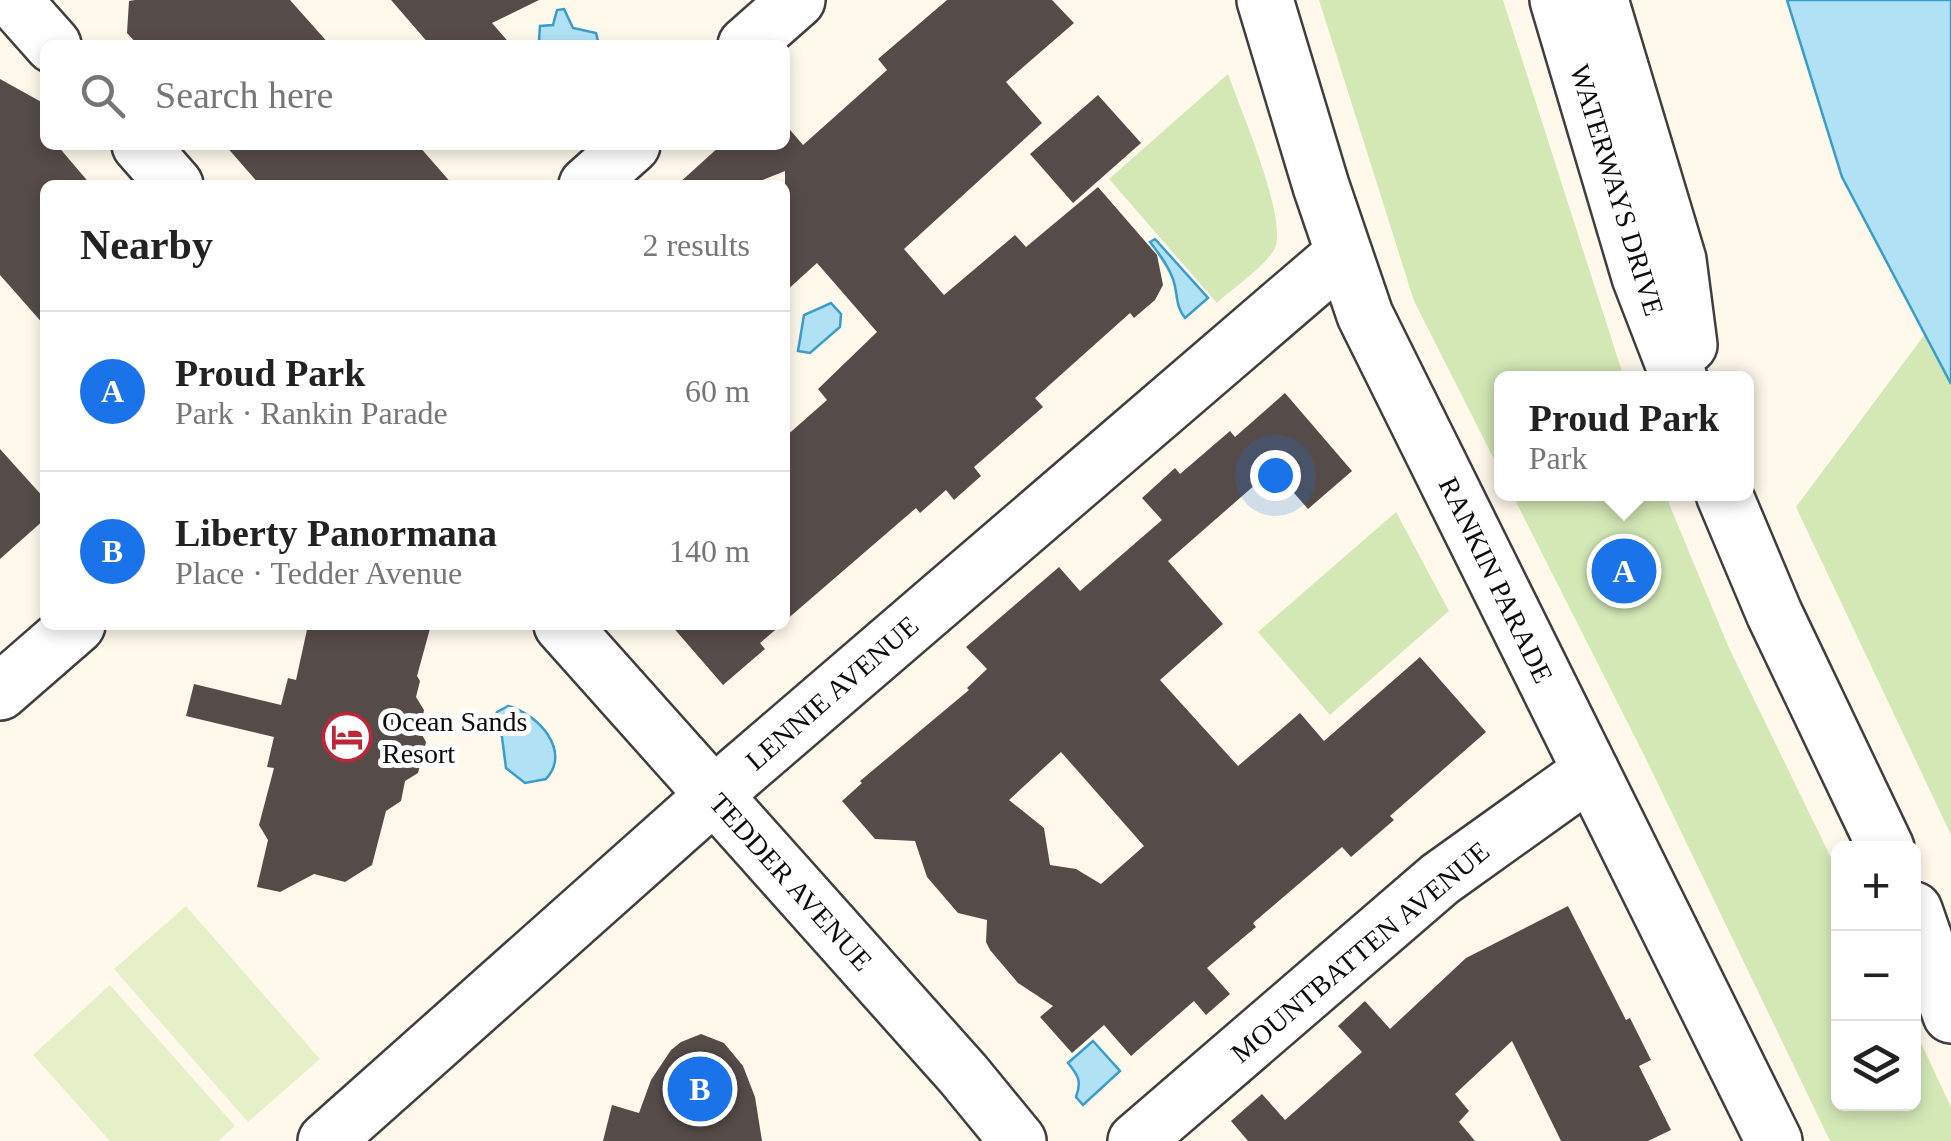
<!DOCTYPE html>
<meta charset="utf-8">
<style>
body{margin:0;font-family:"Times New Roman",serif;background:#f6f6f6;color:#222}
.controls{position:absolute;right:30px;bottom:30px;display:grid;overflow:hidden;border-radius:15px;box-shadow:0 5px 15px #0003}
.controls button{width:90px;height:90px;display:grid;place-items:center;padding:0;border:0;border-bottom:2px solid #e0e0e0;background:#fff;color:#222;font:50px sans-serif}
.you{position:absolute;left:1275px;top:475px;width:35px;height:35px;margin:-25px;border:8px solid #fff;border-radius:50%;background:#1a73e8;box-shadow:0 0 0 15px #1a73e833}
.badge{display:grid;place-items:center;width:65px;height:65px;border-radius:50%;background:#1a73e8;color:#fff;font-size:32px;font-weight:700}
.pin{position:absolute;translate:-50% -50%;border:5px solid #fff;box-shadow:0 2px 10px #0006}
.popup{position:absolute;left:1494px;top:371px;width:260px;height:130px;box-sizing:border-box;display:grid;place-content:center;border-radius:15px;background:#fff;filter:drop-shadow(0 2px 8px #0005);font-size:32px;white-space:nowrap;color:#767676}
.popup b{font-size:38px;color:#222}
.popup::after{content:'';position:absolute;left:50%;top:100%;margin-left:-20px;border:20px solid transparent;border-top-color:#fff}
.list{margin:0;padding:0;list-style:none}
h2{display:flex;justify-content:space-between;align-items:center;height:130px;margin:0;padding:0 40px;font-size:42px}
h2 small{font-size:32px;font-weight:400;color:#767676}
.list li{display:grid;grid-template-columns:65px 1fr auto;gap:30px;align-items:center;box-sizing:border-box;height:160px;padding:0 40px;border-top:2px solid #e0e0e0}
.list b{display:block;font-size:38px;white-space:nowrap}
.list p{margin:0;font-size:32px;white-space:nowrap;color:#767676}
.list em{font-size:32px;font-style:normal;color:#767676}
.icon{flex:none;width:55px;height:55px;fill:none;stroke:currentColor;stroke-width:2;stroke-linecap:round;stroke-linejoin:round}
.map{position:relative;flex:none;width:1951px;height:1141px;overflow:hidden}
.search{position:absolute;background:#fff;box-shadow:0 5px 15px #0003;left:40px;top:40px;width:750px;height:110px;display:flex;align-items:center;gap:25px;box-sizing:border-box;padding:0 35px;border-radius:15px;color:#767676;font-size:38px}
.panel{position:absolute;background:#fff;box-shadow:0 5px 15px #0003;left:40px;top:180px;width:750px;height:450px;border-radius:15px}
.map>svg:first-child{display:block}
</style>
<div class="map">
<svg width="1951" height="1141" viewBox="0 0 1951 1141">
<rect width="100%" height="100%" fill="#fff9ec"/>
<path fill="#d4e8b6" d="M 1319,0 L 1503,0 L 1624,378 L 1502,378 L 1501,473 L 1414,301 Z
M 1228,74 C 1239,106 1290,223 1274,250 C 1264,267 1232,289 1217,303 L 1109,179 Z
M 1925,334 L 1951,385 L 1951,835 L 1796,507 Z
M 1512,494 L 1665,494 L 1729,648 L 1838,872 L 1838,1104 L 1914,1104 L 1914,1028 L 1951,1107 L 1951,1141 L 1830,1141 L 1646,759 Z
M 1396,512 L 1449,611 L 1330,715 L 1258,632 Z"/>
<path fill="#e5f0c8" d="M 186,906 L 320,1059 L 248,1122 L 114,969 Z
M 110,985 L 235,1126 L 218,1141 L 110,1141 L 33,1055 Z"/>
<path fill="#b1e1f5" stroke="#399dcc" stroke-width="2.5" d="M 1787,0 L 1951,0 L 1951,384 L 1842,177 Z
M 564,9 L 573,28 L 596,33 L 599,45 L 544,45 L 539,40 L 540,26 L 553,25 L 557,10 Z
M 1155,239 L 1208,298 L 1185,318 C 1175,306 1178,293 1173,279 C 1168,265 1159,254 1150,242 Z
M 831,303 L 841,314 L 840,327 L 810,353 L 798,351 L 804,315 Z
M 508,706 C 538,714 572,751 546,779 L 525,783 L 506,768 L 502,737 L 494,720 L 497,712 Z
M 1093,1041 L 1120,1071 L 1083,1105 L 1076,1097 C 1082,1081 1078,1075 1068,1063 Z"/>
<path fill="#554c49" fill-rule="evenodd" d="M 135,0 L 290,0 L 330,45 L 138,45 L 127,33 L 129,1 Z
M 391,0 L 539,0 L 492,23 L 511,45 L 430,45 Z
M 947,0 L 1052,0 L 1074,23 L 1006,82 L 1042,123 L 904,249 L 944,295 L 1015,235 L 1026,247 L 1098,187 L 1157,255 L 1163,285 L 1155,300 L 1134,318 L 1130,313 L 1035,398 L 1043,407 L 974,467 L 981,476 L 954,500 L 946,490 L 920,513 L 916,508 L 785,621 L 785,437 L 827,400 L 818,389 L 877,332 L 817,263 L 785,292 L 785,171 L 750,185 L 677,185 L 721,145 L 785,145 L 785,124 L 803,145 L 887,70 L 878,59 Z
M 0,79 L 45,104 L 45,145 L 57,145 L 91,185 L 45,185 L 45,326 L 0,275 Z
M 1098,95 L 1141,143 L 1073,203 L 1030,154 Z
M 225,145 L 418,145 L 453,185 L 260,185 Z
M 1285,393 L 1352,471 L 1308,509 L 1273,469 L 1168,561 L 1223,624 L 1160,680 L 1238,766 L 1300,713 L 1324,741 L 1420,657 L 1486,732 L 1390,816 L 1394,820 L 1351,857 L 1342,847 L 1253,923 L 1256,927 L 1207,968 L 1230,994 L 1206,1015 L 1194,1001 L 1131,1056 L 1104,1025 L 1072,1053 L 1040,1017 L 1053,1006 L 1018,983 L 990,950 L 986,942 L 987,920 L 958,913 L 927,877 L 915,841 L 875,839 L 842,801 L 862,783 L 860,781 L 969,690 L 967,688 L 987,669 L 966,647 L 1059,567 L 1080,591 L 1162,520 L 1142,498 L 1175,468 L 1180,474 L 1230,431 L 1235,437 ZM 1061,752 L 1144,846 L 1101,884 L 1076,869 L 1050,865 L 1044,828 L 1009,800 Z
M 0,449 L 45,499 L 45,519 L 0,559 Z
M 308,625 L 431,625 L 417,676 L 420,681 L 416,697 L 424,710 L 420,731 L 426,742 L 418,773 L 405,781 L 401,801 L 386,811 L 372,865 L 345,882 L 314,874 L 280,892 L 257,887 L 268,840 L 259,825 L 274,768 L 267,767 L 274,737 L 186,716 L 194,684 L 281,705 L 288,678 L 296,680 Z
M 671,625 L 781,625 L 760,643 L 765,649 L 723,685 Z
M 1568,906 L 1626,1020 L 1630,1018 L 1651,1060 L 1639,1066 L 1671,1130 L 1648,1141 L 1561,1141 L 1512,1041 L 1455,1094 L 1469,1111 L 1459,1122 L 1475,1141 L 1248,1141 L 1231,1121 L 1262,1094 L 1285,1120 L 1362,1052 L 1338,1026 L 1365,1001 L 1390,1029 L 1466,958 Z
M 701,1034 L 724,1043 L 743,1066 L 755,1097 L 762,1141 L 603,1141 L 612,1105 L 639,1113 L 651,1080 L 671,1050 L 681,1042 Z"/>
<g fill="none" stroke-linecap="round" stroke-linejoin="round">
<g stroke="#3f3f3f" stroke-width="60">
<path id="minor" d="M 13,0 L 53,45
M 1265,0 L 1321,186 L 1365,315 L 1774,1141
M 1558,0 L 1640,277 L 1679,378
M 1600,0 L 1678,260 L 1689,345
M 746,45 L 797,0
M 140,145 L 175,185
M 587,185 L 632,145
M 1724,494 L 1774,613 L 1886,848
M 562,625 L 963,1074 L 1018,1141
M 0,692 L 77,625
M 1914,910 L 1951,1015
M 326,1141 L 739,773 L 1344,253
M 1136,1141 L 1440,879 L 1591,771"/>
</g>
<use href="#minor" stroke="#fff" stroke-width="55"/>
</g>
<defs>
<g id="hotel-ring" transform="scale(2.5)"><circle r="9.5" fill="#fff" stroke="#bb2639" stroke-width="1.5"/><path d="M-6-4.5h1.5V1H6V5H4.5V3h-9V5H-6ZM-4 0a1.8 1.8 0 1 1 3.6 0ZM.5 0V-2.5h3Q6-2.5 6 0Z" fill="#bb2639"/></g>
</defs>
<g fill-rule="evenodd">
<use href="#hotel-ring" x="347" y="737"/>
</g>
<g text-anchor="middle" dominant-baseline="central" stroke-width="10" stroke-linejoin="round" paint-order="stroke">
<g font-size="28" fill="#0c0c0c" stroke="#fff">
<text transform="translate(1617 190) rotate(73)">WATERWAYS DRIVE</text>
<text transform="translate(1496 580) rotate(64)">RANKIN PARADE</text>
<text transform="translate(832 693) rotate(-41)">LENNIE AVENUE</text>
<text transform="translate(791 882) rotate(48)">TEDDER AVENUE</text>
<text transform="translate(1360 952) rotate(-40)">MOUNTBATTEN AVENUE</text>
</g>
<g font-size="28" fill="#0c0c0c" stroke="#fff" text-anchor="start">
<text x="382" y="721">Ocean Sands<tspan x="382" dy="32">Resort</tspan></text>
</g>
</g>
</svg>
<div class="controls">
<button>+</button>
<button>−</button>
<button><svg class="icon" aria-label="layers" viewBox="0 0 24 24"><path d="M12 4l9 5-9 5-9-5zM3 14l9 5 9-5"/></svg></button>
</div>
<div class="you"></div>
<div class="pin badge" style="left:1624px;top:571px">A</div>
<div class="popup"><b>Proud Park</b>Park</div>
<div class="pin badge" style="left:700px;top:1089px">B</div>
<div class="search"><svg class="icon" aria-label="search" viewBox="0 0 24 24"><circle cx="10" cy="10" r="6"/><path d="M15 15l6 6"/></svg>Search here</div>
<section class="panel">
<h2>Nearby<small>2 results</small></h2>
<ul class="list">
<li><span class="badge">A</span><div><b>Proud Park</b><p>Park · Rankin Parade</p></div><em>60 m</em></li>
<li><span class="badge">B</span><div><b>Liberty Panormana</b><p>Place · Tedder Avenue</p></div><em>140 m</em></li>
</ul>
</section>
</div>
